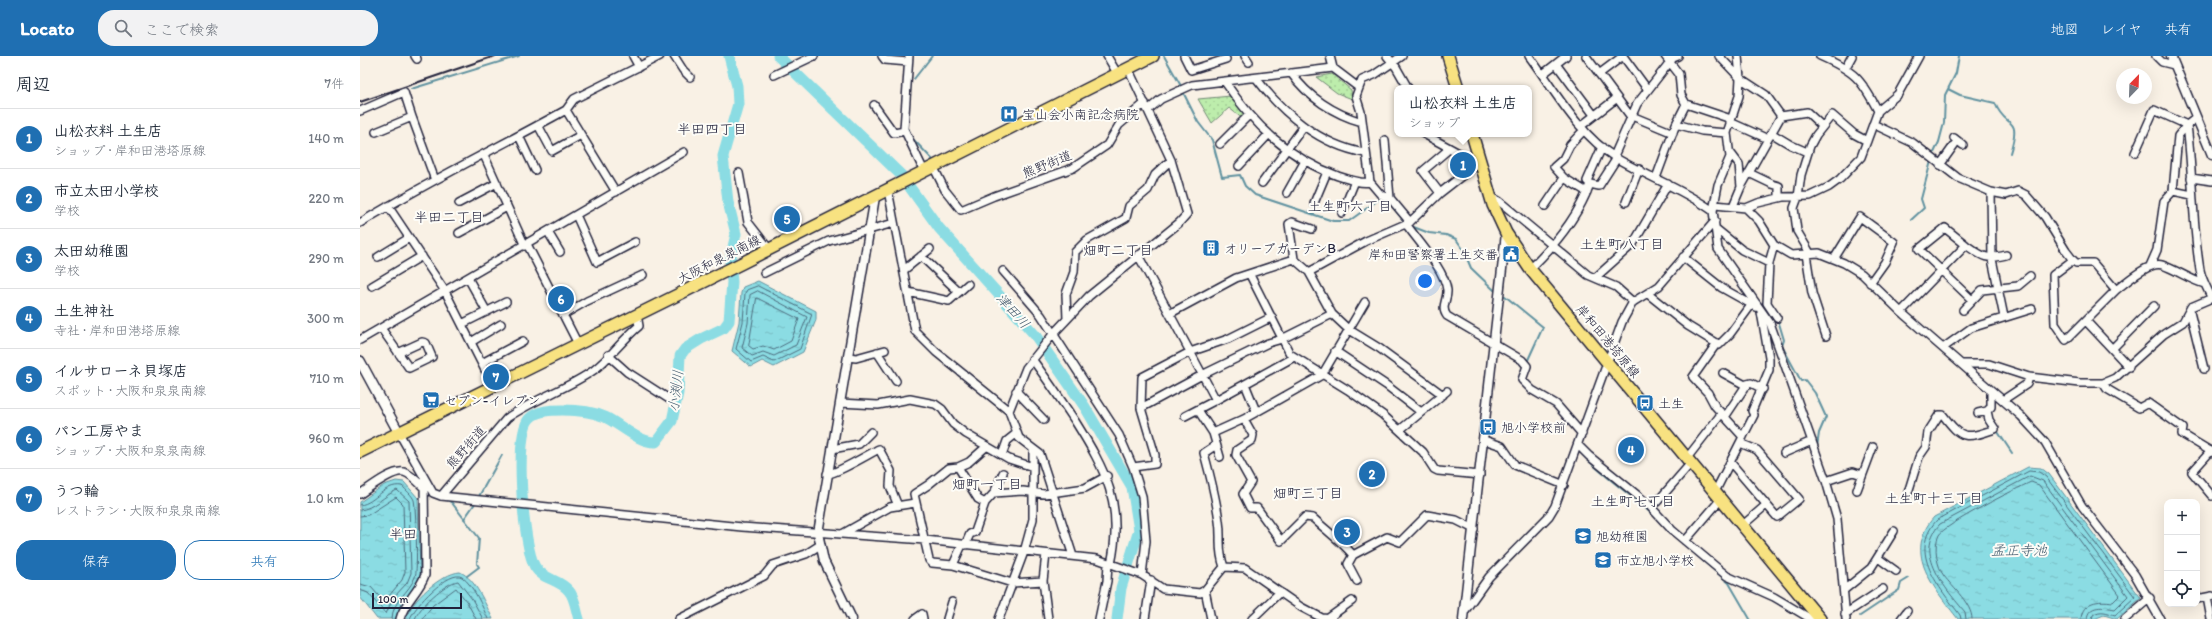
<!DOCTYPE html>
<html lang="ja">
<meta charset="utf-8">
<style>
body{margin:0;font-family:Itim,"Klee One",sans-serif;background:#f2f2f3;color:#1f2937}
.controls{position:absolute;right:12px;bottom:12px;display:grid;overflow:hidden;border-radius:8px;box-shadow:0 4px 16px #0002}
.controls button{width:36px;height:36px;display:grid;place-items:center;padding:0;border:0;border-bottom:1px solid #e0e1e3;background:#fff;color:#1f2937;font:20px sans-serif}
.compass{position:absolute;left:1756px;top:12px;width:36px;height:36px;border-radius:50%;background:#fff;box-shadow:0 4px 16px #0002;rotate:23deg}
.scale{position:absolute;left:12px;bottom:10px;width:90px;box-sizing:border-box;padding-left:4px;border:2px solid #22223b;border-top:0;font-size:11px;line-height:14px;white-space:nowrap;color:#22223b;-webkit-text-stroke:3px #fdfcf7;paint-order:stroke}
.you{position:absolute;left:1065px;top:225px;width:14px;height:14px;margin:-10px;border:3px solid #fff;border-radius:50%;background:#1a73e8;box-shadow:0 0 0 6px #1a73e833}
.badge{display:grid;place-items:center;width:26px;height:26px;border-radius:50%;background:#1f6fb2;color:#fff;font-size:13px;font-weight:700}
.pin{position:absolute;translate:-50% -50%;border:2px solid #fff;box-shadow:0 1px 4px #0006}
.popup{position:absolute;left:1034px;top:29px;width:138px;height:52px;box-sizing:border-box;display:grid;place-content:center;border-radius:8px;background:#fff;filter:drop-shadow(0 1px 3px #0005);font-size:13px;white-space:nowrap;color:#747a83}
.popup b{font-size:15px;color:#1f2937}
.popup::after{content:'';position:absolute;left:50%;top:100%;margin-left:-8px;border:8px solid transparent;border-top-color:#fff}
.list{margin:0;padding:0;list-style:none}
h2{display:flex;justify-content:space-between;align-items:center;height:52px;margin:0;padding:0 16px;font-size:17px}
h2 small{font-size:13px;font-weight:400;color:#747a83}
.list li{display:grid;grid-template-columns:26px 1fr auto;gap:12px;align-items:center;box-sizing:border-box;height:60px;padding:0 16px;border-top:1px solid #e0e1e3}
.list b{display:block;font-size:15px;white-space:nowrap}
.list p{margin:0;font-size:13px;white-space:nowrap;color:#747a83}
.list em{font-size:13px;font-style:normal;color:#747a83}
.actions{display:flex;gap:8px;padding:12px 16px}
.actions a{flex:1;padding:9px 0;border:1px solid #1f6fb2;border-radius:16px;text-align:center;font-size:14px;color:#1f6fb2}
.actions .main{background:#1f6fb2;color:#fff}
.icon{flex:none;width:22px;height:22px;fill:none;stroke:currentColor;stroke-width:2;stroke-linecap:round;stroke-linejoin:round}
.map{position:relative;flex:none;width:1852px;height:563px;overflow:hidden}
header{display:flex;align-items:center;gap:24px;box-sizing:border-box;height:56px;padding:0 20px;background:#1f6fb2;color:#fff}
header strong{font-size:19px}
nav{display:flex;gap:22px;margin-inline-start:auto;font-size:14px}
.search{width:280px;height:36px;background:#f2f2f3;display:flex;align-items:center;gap:10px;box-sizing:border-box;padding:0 14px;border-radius:16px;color:#747a83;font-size:15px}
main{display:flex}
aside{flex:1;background:#fff}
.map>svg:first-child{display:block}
</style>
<header>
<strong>Locato</strong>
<div class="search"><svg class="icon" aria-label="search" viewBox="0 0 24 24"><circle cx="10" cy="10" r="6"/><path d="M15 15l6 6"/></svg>ここで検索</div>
<nav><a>地図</a><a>レイヤ</a><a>共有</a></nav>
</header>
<main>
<aside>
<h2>周辺<small>7件</small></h2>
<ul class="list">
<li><span class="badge">1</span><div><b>山松衣料 土生店</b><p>ショップ · 岸和田港塔原線</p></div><em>140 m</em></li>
<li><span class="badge">2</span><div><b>市立太田小学校</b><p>学校</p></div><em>220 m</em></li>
<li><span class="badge">3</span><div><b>太田幼稚園</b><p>学校</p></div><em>290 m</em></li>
<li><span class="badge">4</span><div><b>土生神社</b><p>寺社 · 岸和田港塔原線</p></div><em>300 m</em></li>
<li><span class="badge">5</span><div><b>イルサローネ貝塚店</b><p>スポット · 大阪和泉泉南線</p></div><em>710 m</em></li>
<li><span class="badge">6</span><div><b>パン工房やま</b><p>ショップ · 大阪和泉泉南線</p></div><em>960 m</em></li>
<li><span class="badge">7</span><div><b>うつ輪</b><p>レストラン · 大阪和泉泉南線</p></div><em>1.0 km</em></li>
</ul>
<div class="actions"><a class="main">保存</a><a>共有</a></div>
</aside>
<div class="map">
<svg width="1852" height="563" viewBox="0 0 1852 563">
<defs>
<pattern id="grass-dots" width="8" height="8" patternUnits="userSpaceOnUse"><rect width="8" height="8" fill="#bdedac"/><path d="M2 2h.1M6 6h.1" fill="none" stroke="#a2cb95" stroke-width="1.8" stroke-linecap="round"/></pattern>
<pattern id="water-ripples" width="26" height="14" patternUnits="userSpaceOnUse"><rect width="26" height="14" fill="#8bdce3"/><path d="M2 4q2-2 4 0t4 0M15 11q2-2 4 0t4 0" fill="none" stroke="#78bcc4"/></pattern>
</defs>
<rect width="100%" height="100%" fill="#f9f1e5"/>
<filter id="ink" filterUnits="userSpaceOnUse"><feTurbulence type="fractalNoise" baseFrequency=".025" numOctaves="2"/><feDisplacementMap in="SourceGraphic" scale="8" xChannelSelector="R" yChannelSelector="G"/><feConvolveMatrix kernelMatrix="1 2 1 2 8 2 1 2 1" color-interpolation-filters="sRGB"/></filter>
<g filter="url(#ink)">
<path fill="url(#grass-dots)" stroke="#708874" d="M 972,18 L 991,34 L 992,43 L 977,37 L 956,21 Z
M 871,40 L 885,58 L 883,63 L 869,52 L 852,67 L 838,43 Z"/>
<path fill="url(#water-ripples)" stroke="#6192a0" d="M 398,225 L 456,255 L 456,264 L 443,296 L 414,311 L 402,305 L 391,311 L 372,295 L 379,266 L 381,237 L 383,231 Z
M 1668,411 L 1681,412 L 1689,418 L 1781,542 L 1757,563 L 1744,559 L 1734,563 L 1598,563 C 1575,533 1542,497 1574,461 Z
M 36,425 L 44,426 L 58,442 L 60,520 L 54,532 L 41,547 L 36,563 L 17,563 L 0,541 L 0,446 L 24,429 Z
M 100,516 C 116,523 125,548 133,563 L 46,563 C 50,545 82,517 100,516 Z"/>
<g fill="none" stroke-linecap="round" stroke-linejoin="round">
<path stroke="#4c6c7e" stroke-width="1" d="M 398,230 L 452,258 L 440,293 L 414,306 L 403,301 L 391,306 L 376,293 L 383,266 L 385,237 L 387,234 Z
M 398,235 L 447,261 L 436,289 L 414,300 L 403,296 L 392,300 L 382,292 L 388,267 L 390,239 Z
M 397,242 L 439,263 L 431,285 L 414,294 L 403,290 L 393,293 L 389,290 Z
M 0,449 C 16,447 24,427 42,430 C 46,434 52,439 54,444 C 56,451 58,516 55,521 C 49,537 32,545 32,563
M 0,454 C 13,453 25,439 37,434 L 49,445 L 51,517 L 47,527 L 33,542 L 26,558 L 8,537 L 0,534
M 0,460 L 8,459 L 36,441 L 43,448 L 45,516 L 42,524 L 24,546 L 11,531 L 0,528
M 50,563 C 53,551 90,513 102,521 C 114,530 122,550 128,563
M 55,563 C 59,551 85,527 98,525 L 112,543 L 123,563
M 62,563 L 73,549 L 96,532 L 107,546 L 116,563
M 1601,563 L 1600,559 C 1580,532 1547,496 1577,464 L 1669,415 L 1679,416 L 1686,421 L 1775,541 L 1755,559 C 1748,557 1740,553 1733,559 L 1732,563
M 1606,563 L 1605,556 C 1586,533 1553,497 1580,468 L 1670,420 L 1683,425 L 1768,540 L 1755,553 C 1744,551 1728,548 1727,563
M 1612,563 C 1612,548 1593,532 1584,520 C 1577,511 1573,490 1579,479 C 1584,469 1657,432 1671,426 L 1679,429 L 1760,539 L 1753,546 C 1739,544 1722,545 1721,563"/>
<path stroke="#6192a0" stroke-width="2" d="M 804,0 L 821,30
M 554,23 L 572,0
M 51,33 L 159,0
M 1588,33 L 1600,39 L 1635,47 C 1646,75 1662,57 1650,97
M 823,36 L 838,66 L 852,84 L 862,121 L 880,119 L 885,130 L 895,139 L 973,165 L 989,165 L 1021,142
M 547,69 L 552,82 L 572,103
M 1573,99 L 1579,86 L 1584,67 L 1585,39 L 1596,17 L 1599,0
M 1027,144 L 1045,166
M 1551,164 L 1564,152 L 1561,143 L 1571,105
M 1051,170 L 1069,177 L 1086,179 L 1096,183 L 1103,193 L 1111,212 L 1134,234
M 1145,240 L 1183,271 L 1167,306
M 1418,264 L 1424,284 L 1422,290 L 1441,325 L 1445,324 L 1455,337 L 1466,361 L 1459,377 L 1457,391
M 1161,328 L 1168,335
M 1636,373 L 1652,397
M 1220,396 C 1244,422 1275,440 1299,465
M 118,442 L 142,399
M 86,443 L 92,447 L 119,482 L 117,508 L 119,511 L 107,520
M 1475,445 L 1479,458
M 104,463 L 116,446
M 1312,478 L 1369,527 L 1390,563
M 1500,560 L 1539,534 L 1541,527 L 1549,522"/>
<path stroke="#8bdce3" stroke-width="11" d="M 418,0 L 541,119 L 579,172 L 675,279 L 725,351 L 772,431 L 779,474 L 761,532 L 757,563
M 219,563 C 216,555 215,541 209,535 C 200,523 183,524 175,511 C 163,491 154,380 169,363 C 177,354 192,354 203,354 C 218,354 231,355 245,361 C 260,368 279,387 296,386 L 312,365 L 318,337 L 320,300 L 325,293 L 341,283 L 364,272 L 369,265 L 372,226 L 370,204 L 376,178 L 368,146 L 363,100 L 378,48 L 377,30 L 369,0"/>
<g stroke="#22223b" stroke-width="10">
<path id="minor" d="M 55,0 L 57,3
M 273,0 L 279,11
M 314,0 L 323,14 L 330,21
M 522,0 L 525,4 L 548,6
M 549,0 L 544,73 L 564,115
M 747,0 L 757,17
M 824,0 L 831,14 L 866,3
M 885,0 L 889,6
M 970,0 L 973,12
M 1027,0 L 1036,11 L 1048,32
M 1042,0 L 1014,19 L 1002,24 L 996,40 L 1001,56 L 1010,126 L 1021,139 L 1030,142 L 1050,166 L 1080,137 L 1121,105
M 1169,0 C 1195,35 1218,78 1256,102 C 1288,121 1323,133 1353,155
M 1226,0 L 1271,61
M 1305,0 L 1319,18 L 1321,39 L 1326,48 L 1371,63
M 1359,0 L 1380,22 L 1406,39 L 1421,60 L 1447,56 L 1462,70
M 1378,0 L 1380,22 L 1379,40 L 1367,77 L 1370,101 L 1358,129 L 1353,155 L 1358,193 L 1410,267 L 1466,425 L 1477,463 L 1486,563
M 1796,0 L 1802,6 L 1814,9
M 1196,8 L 1234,59
M 1486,11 L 1492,0
M 931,17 C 948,41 974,58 1002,66
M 1183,18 L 1206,0
M 1239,18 L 1263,0 L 1288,34
M 414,19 L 454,0
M 896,22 C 923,58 960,89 1005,97
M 865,26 C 894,69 928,102 978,120 C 988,123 1000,128 1010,126
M 514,49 L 534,77 L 545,75
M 206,54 L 256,136
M 788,54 L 801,43 L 832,29 L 973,12 L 998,31
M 0,55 L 44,36 L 52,61
M 1518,55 L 1538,38 L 1559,0
M 1272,60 L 1313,77
M 1836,62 L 1827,69 C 1833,117 1832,166 1840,214 C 1842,224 1848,234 1852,243
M 1370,66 L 1408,83
M 1316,68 L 1342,75 L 1367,77
M 1513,68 L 1553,87 L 1598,122 L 1631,136 L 1646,139 L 1658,135 L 1666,139 L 1685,161 L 1706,195 L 1713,204 L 1716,207 L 1733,207 L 1756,234 C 1766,226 1790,205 1802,209 C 1817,214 1830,224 1845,228
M 178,69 L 192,95 L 221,79
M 1221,70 L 1257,42
M 1224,74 L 1210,89 L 1203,103 L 1194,111 L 1204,122 L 1227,136
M 16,76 L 52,61 L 75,124
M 1411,77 L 1431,89 L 1447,96
M 1064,78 L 1106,101 L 1114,111
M 159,80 L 175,114
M 1594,82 L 1603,89
M 1025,84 L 1030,142
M 860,88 L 889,59
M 1370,96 L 1379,108 L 1381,131
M 1775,97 L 1794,54 L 1827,69 L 1818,80 L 1813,135
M 124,99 L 165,190
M 1254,100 L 1277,48 L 1313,2 L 1318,0
M 1580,109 L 1597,85
M 573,110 L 585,134 L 601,154 L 634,140 L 713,112 L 747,89 L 759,69 L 785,47
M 879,110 L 908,79
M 379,117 L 388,166 L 409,193
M 1389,117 L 1412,128 L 1419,130 L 1419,142
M 1296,122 L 1316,68 L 1326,48
M 1831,122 L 1852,125
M 902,127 L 944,70
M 1230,128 L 1227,125 L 1242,91
M 528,134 L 555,275 L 576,296 L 649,355 L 659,382 L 680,398 L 713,500
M 1631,136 L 1632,203 L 1644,261
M 927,137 L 945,105
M 1080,137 L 1063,115 L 1089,93
M 1130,140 L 1139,145 L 1228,219 L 1256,231 L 1273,246
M 1266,146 L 1279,113
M 99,147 L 137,127
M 954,147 L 967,116
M 1355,149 L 1386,152 L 1398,147 L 1423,141 L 1450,140 L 1469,131 L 1480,123 L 1501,101 L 1518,55 C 1501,22 1494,15 1460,0
M 28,150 L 85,235 L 133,330
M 1185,150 L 1204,122
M 1373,150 L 1381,131 L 1421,60
M 1386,152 L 1399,165 L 1414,189 L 1431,199 L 1459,197 L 1484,207 L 1502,218 L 1541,256 L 1661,360 L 1685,386 L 1722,450 L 1775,519 L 1800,563
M 982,157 L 995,125
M 216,159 L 237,206 L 275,186
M 0,167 C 67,126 137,92 206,54 L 214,43 L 300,0
M 1046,168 C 1058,185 1085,214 1087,234 C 1088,243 1080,251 1087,260 L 1162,304 L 1167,310 L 1162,324 L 1172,334 L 1196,348 L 1222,378
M 1356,173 L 1382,194 L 1409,207
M 188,176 L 200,196
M 99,177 L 147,151
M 167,188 L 218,288
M 1414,189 L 1409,207 L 1407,247 L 1417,262
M 1606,189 L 1585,172 L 1559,193 L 1612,244
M 1450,197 L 1437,175 L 1434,152 L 1438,141 L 1441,119 L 1450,90 L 1456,79 L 1472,59 L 1494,78 L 1507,85
M 1446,198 L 1452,237 L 1466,280
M 778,199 L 856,344 L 934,301
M 561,200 L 599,236
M 18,201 L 49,182
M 1323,201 L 1362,232 L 1396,251
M 934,203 L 929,168 L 932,166 L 952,173
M 1474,203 L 1500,161 L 1534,186 L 1525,206 L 1510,227
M 1713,204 L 1693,219 L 1695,268 L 1706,284 L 1756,234
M 1790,210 L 1797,194 L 1804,145 L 1813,135 L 1832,139
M 1170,213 C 1195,189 1218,161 1230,128 L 1239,130 L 1257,102
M 544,214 L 570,193
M 643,215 L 681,259 L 759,379 L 773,411 L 782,440 L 786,485 L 782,519
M 949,216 L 1006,185 L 1050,166
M 404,217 L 469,185 L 534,167
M 890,219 L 930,298 L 988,334 L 1023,359 L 1063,396 L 1074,413 L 1078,415 L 1120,419
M 108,222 L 127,256
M 1235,222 L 1273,188 L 1308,128
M 12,230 L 62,200
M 548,236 L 589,245 L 608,228
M 1288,238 L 1328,270 L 1359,289 L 1370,278 L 1392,248
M 1603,254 L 1622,234 L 1658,230 L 1670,220
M 1541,256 L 1606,189 C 1623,201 1626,204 1646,199
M 811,257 L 876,222 L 934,203 L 949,216 L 972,258 L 988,273 L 1019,292 L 1083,339
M 203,259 L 227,245 L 283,219
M 912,261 L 868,283 L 830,296 L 782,321 L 781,352 L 842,319 L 908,287 L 922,283 L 972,258
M 707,263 L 706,238 L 714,216 L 715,196 L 727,184 L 766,162 L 769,150 L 788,134 L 795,119 L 811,104
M 1726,265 L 1769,311
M 102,268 L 146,246
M 21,272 L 49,312 L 72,301 L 66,287 L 62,286 L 38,297
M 0,284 L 324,96
M 111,286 L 141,268
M 1357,287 L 1333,321 L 1348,337 L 1355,350 L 1383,381
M 1583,292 L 1611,272 L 1672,253
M 1752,293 L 1794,250
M 975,295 L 1026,329 L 1061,356
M 517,296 L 536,325
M 248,299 L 267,316 L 309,343
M 488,301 L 496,302 L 525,294
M 672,303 C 687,323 701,344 715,365 C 746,415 764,448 751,508
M 122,307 L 163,285
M 1602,308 L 1629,308 L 1669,321 L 1720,327 L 1743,327 L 1755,322 L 1804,278 L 1823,266 L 1831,251
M 1844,313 L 1830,256 L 1831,251 L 1852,242
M 1363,317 L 1387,330
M 1743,327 L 1747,333 L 1779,352 L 1788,347 L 1823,372 L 1822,378 L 1852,396
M 885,328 L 896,355
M 656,335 L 684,364
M 1643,344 L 1667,328 L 1669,321
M 480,347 L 518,349 L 550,343 L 575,348 L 582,353 L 593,368 L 606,378 L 649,403 L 673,411
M 838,354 L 853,377 L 860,401
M 649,355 L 666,312 L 694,277 L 729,240 L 819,167 L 827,158 L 811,104 L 768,12
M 1618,357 L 1627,355 L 1631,351 L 1631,334
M 825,360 L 856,344
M 1365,361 L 1387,328 L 1391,327 L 1403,333
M 884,363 L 893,379 L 892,384 L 877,394 L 876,399 L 891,426 L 883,438 L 890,452 L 897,452 L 921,485 L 945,461 L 953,462 C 967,475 981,485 993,499 L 1027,481 L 1040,486 L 1067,459 L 1096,464 L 1114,473
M 1041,373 L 1087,335
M 39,377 L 73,437 L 81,440 L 382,471 L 565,484 L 737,503 L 782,519 L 803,533 L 840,537 L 845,534 L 864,511 L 885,512 L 941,551 L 962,562 L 972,563
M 853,377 L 884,363 L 962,319 L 1005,246
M 1124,384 L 1142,390 L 1155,409 L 1204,429
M 856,389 L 844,397 C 850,419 856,441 859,465 C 862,483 857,491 864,511
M 1218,389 L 1229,400 L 1287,447 L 1312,474 L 1367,520 L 1414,541 L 1451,563
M 627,390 L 609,406 L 598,411 L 589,412 L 568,429 L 554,438 L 569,504 L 572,507 L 593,509 L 652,527 L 683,525
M 472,393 L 499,388 L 511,376
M 1851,395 L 1832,416 L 1852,440
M 1424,397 L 1452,385
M 642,399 L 647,385 L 657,377
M 1327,402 L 1362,357
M 1371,407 L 1417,461 L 1439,443 L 1397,394 L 1380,387
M 598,411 L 618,443 L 625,447
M 773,411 L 795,408 L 795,399 L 781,352
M 467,418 C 474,419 509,398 519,393 L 531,415 L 530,430 L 538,450
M 1466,425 L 1493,416 L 1502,419
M 1497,434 L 1513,391
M 1355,436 L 1394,359 L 1392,355 L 1409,314 L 1409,302 L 1401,256
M 634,437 L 663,435 L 684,438 L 725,432 L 747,420
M 0,438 C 9,432 33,413 44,416 C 51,418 59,427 64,432
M 81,440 L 147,362 C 174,343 207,333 234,314 C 250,302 263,283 279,270 L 277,259
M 1547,440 L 1559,401 L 1566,391 L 1568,376 L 1579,359 L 1583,359 C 1602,384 1605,383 1635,373 L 1629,364 L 1627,355
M 1297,446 L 1331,407
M 1383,469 L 1406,449
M 482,478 L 530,451 L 555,447
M 1325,485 L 1361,443
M 605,489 L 610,478 L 615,476 L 625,447 L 634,437 L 643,417
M 686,498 L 683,525 L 688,563
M 993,499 L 988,508 L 997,525
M 1518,502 L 1536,515
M 593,509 L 602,489
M 845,534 L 851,563
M 1484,534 L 1511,512 L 1534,475
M 1847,541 L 1851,563
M 1837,543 L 1852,540
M 1104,556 L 1129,521 L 1189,460 L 1195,450 L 1262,266 L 1273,246 L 1299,230 L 1355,165
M 1485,558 L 1523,533
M 40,563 C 44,546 59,536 65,519 L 64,424
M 319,563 L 404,520 L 413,509 L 446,498 L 460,489
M 555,563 L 562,558 L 563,563
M 587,563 L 592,546
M 639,563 L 664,496 L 673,463 L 673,394
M 739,563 L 747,525 L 748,507
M 785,563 L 791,524
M 892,563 L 920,536
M 967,563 L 992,545
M 1541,563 L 1547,555
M 1765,563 L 1790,542"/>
</g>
<g stroke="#22223b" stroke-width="11">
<path id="tertiary" d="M 1811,0 L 1852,99
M 492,563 L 464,505 L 458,477 L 515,141
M 1103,563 L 1146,177"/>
</g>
<g stroke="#22223b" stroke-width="12">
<path id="secondary" d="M 0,305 L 39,377"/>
</g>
<g stroke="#22223b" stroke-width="14">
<path id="primary" d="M 1088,0 L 1098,32
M 1112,78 L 1133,149 L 1146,177 L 1170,213 L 1460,563
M 0,396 L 380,208 L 793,0"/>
</g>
<use href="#minor" stroke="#fdfcf7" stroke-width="7"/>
<use href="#tertiary" stroke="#fdfcf7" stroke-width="8"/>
<use href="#secondary" stroke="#fdfcf7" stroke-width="9"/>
<use href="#primary" stroke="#f8e281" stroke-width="11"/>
<path stroke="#22223b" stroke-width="2" d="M 0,46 L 135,0"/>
</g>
</g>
<defs>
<g id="hospital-square" transform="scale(0.9)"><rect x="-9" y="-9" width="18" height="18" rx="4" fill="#1f6fb2" stroke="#fdfcf7"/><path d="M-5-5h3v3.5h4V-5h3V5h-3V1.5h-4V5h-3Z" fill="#fff"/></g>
<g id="building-square" transform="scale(0.9)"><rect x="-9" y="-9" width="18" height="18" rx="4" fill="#1f6fb2" stroke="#fdfcf7"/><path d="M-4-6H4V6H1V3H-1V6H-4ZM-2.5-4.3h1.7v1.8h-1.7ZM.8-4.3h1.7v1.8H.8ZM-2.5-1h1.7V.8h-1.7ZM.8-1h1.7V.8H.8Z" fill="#fff"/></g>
<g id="civic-square" transform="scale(0.9)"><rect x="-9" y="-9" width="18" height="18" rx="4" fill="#1f6fb2" stroke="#fdfcf7"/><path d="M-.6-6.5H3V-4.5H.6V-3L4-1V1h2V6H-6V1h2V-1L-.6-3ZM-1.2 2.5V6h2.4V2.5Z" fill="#fff"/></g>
<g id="supermarket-square" transform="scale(0.9)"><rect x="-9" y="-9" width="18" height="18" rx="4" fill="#1f6fb2" stroke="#fdfcf7"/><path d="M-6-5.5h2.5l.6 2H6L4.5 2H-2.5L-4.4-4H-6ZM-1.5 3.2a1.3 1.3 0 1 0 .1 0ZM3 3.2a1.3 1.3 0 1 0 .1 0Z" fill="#fff"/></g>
<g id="bus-square" transform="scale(0.9)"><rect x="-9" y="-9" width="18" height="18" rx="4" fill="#1f6fb2" stroke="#fdfcf7"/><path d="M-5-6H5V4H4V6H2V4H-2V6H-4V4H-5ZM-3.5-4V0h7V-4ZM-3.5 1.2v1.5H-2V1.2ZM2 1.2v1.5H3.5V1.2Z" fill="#fff"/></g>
<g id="school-square" transform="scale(0.9)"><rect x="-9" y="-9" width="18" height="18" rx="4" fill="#1f6fb2" stroke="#fdfcf7"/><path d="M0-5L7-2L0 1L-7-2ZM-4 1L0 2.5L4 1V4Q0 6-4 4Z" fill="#fff"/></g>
</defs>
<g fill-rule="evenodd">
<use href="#hospital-square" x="649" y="58"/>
<use href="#building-square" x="851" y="192"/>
<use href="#civic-square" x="1151" y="198"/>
<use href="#supermarket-square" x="71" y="344"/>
<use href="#bus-square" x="1285" y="347"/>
<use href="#bus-square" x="1128" y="371"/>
<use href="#school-square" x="1223" y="480"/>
<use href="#school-square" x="1243" y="504"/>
</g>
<g text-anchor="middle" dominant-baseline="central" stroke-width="4" stroke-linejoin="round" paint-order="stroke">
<g font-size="13" fill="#22223b" stroke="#fdfcf7" text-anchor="start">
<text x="662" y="58">宝山会小南記念病院</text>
<text x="864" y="192">オリーブガーデンB</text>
<text x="1138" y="198" text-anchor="end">岸和田警察署土生交番</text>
<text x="84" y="344">セブン-イレブン</text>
<text x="1298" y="347">土生</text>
<text x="1141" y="371">旭小学校前</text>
<text x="1236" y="480">旭幼稚園</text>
<text x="1256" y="504">市立旭小学校</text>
</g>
<g font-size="13" fill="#22223b" stroke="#fdfcf7">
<text transform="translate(687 108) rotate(-22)">熊野街道</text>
<text transform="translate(359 203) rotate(-27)">大阪和泉泉南線</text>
<text transform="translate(1248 285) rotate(50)">岸和田港塔原線</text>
<text transform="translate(106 391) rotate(-49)">熊野街道</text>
</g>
<g font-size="14" fill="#22223b" stroke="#fdfcf7">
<text x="352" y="73">半田四丁目</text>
<text x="990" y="150">土生町六丁目</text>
<text x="89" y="161">半田二丁目</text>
<text x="1262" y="188">土生町八丁目</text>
<text x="758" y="194">畑町二丁目</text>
<text x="627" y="428">畑町一丁目</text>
<text x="948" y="437">畑町三丁目</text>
<text x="1574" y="442">土生町十三丁目</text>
<text x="1273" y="445">土生町七丁目</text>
<text x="43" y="478">半田</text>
</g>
<g font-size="14" font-style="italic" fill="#425a6d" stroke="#fdfcf7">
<text transform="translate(653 255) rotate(48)">津田川</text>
<text transform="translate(316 335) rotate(-83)">小渕川</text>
<text x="1659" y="494">孟正寺池</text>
</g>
</g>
</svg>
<div class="controls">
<button>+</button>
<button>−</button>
<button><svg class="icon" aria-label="locate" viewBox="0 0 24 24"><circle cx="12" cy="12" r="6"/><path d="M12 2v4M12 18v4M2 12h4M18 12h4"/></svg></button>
</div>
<svg class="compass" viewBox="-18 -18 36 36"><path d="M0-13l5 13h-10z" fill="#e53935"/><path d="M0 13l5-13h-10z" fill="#747a83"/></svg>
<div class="scale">100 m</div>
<div class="you"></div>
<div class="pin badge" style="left:1103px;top:109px">1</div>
<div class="popup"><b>山松衣料 土生店</b>ショップ</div>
<div class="pin badge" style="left:1012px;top:418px">2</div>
<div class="pin badge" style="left:987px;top:476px">3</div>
<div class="pin badge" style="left:1271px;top:394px">4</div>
<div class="pin badge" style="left:427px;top:163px">5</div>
<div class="pin badge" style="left:201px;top:243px">6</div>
<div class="pin badge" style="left:136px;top:321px">7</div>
</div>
</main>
